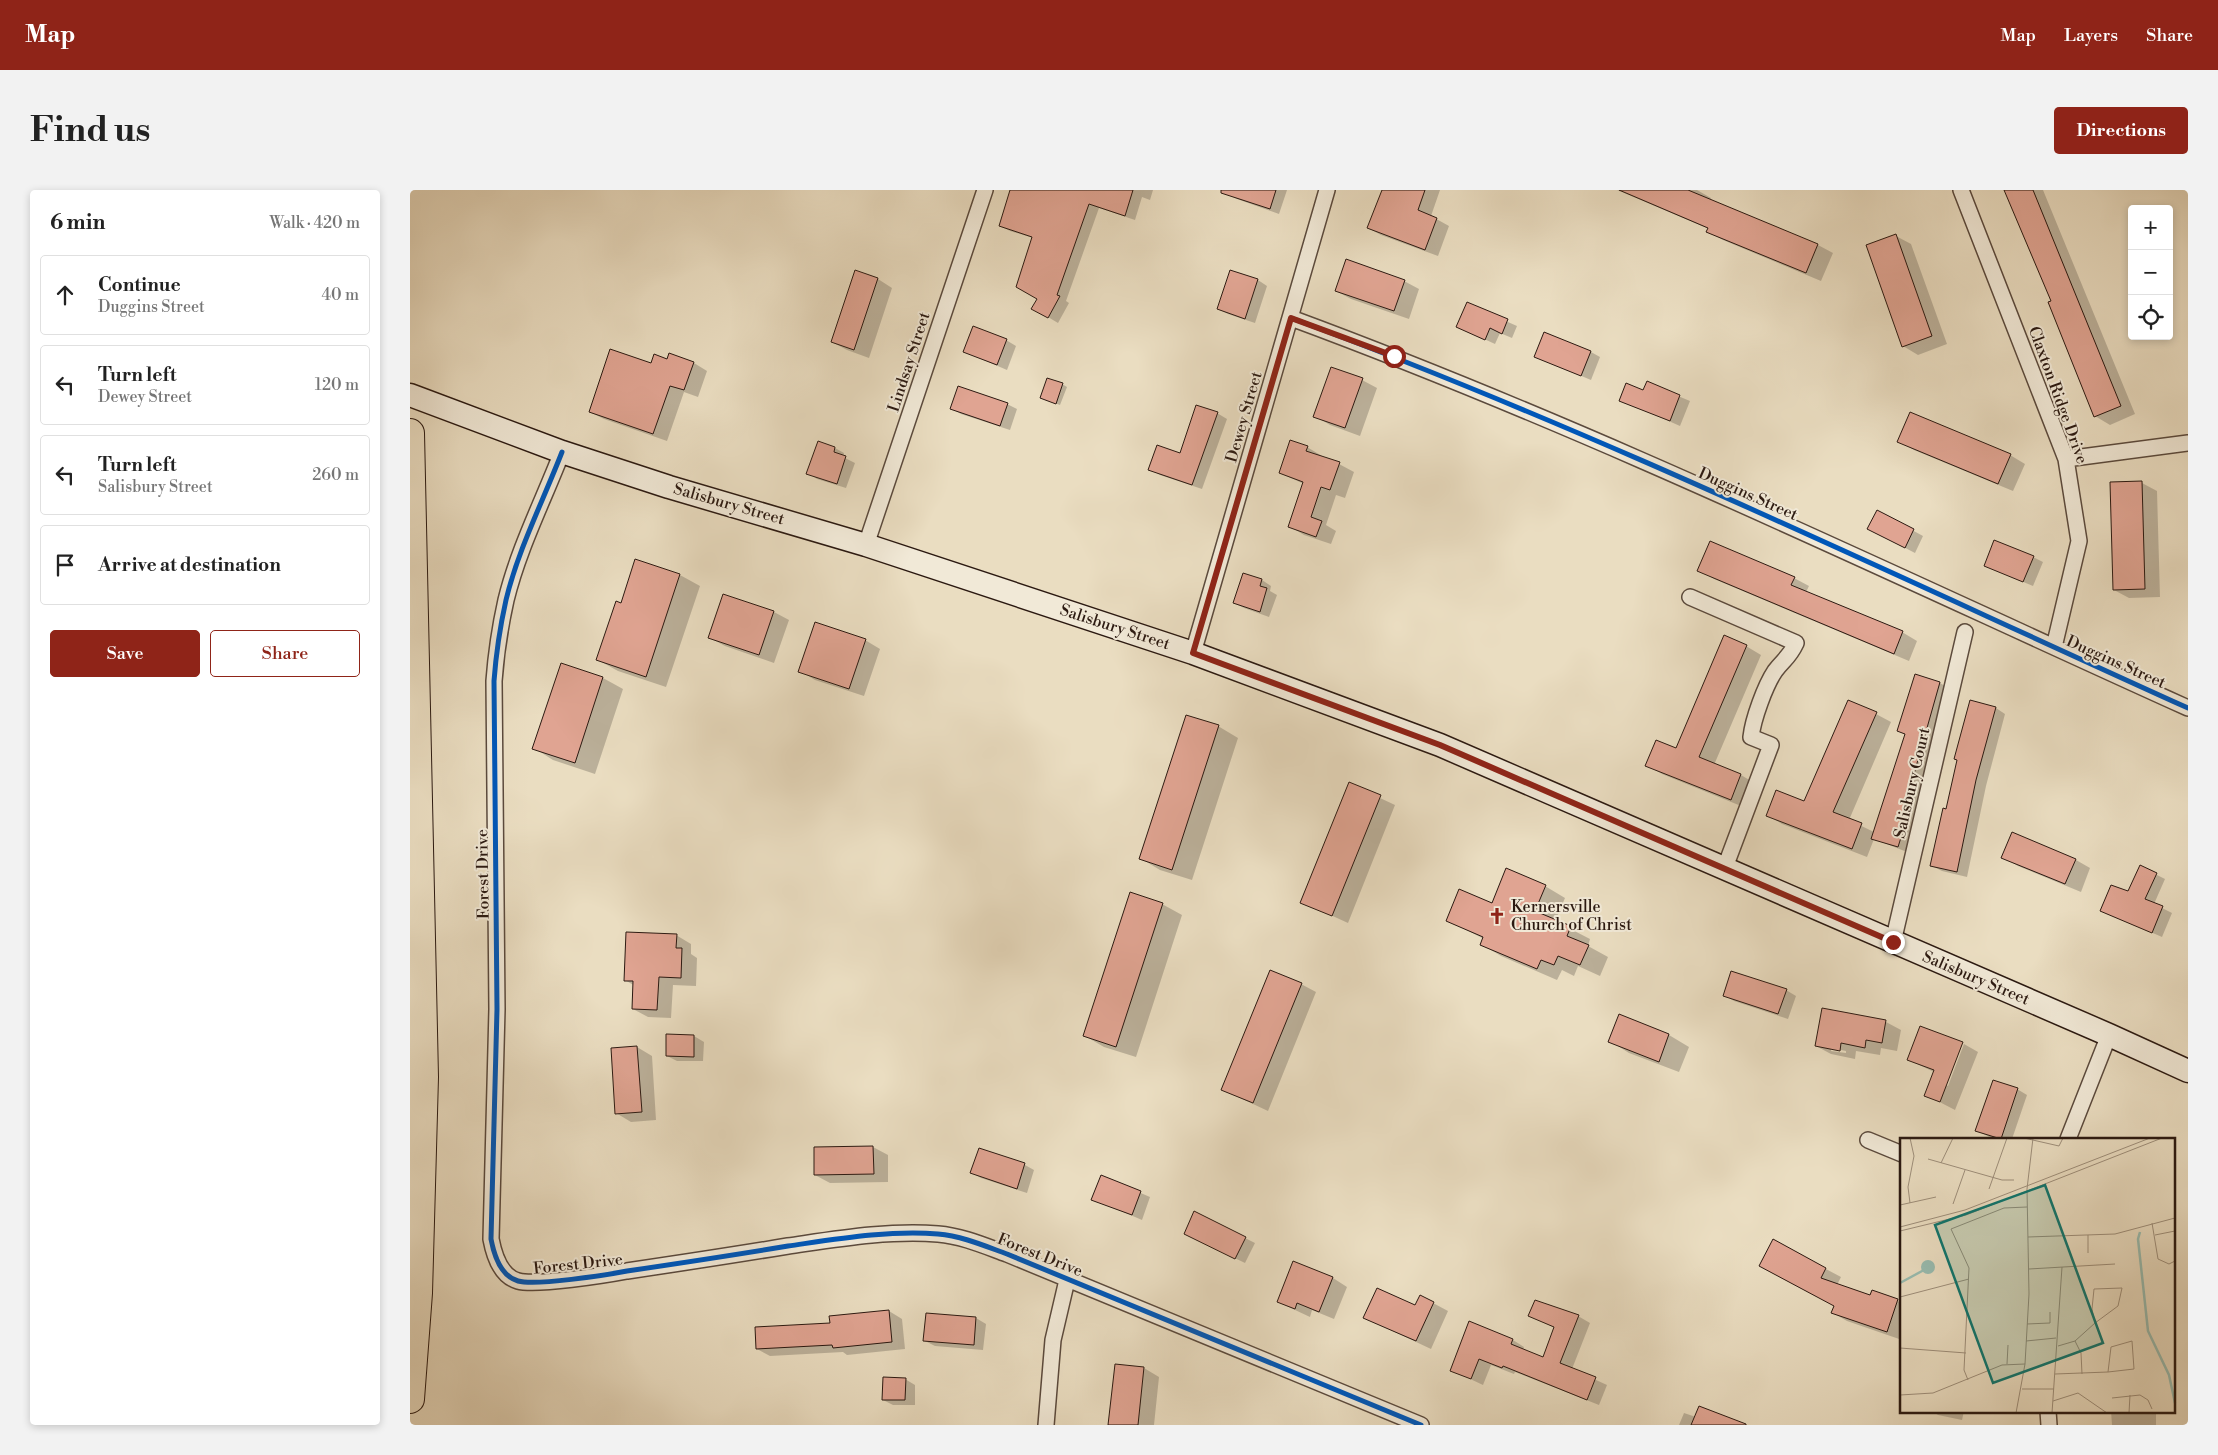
<!DOCTYPE html>
<meta charset="utf-8">
<style>
body{margin:0;font-family:"Libre Bodoni",serif;background:#f2f2f2;color:#222}
.controls{position:absolute;right:15px;top:15px;display:grid;overflow:hidden;border-radius:5px;box-shadow:0 2px 8px #0003}
.controls button{width:45px;height:45px;display:grid;place-items:center;padding:0;border:0;border-bottom:1px solid #e0e0e0;background:#fff;color:#222;font:25px sans-serif}
.stop{position:absolute;width:15px;height:15px;margin:-11px;border:4px solid #8f2418;border-radius:50%;background:#fff}
.stop.end{background:#8f2418;border-color:#fff;box-shadow:0 1px 5px #0008}
.list{margin:0;padding:0;list-style:none}
h2{display:flex;justify-content:space-between;align-items:center;height:65px;margin:0;padding:0 20px;font-size:21px}
h2 small{font-size:16px;font-weight:400;color:#767676}
.list li{display:grid;grid-template-columns:32px 1fr auto;gap:15px;align-items:center;box-sizing:border-box;height:80px;margin:0 10px 10px;padding:0 10px;border:1px solid #e0e0e0;border-radius:5px}
.list b{display:block;font-size:19px;white-space:nowrap}
.list p{margin:0;font-size:16px;white-space:nowrap;color:#767676}
.list em{font-size:16px;font-style:normal;color:#767676}
.actions{display:flex;gap:10px;padding:15px 20px}
.actions a{flex:1;padding:11px 0;border:1px solid #8f2418;border-radius:5px;text-align:center;font-size:18px;color:#8f2418}
.actions .main{background:#8f2418;color:#fff}
.icon{flex:none;width:28px;height:28px;fill:none;stroke:currentColor;stroke-width:2;stroke-linecap:round;stroke-linejoin:round}
.map{position:relative;flex:none;width:1778px;height:1235px;overflow:hidden;border-radius:5px}
header{display:flex;align-items:center;gap:30px;box-sizing:border-box;height:70px;padding:0 25px;background:#8f2418;color:#fff}
header strong{font-size:24px}
nav{display:flex;gap:28px;margin-inline-start:auto;font-size:18px}
.intro{display:flex;align-items:center;justify-content:space-between;box-sizing:border-box;height:120px;padding:0 30px}
h1{margin:0;font-size:35px}
.button{padding:12px 22px;border-radius:5px;background:#8f2418;color:#fff;font-size:18px;font-weight:700}
main{display:flex;gap:30px;padding:0 30px}
aside{flex:1;background:#fff;border-radius:5px;box-shadow:0 2px 8px #0003}
.map>svg:first-child{display:block}
</style>
<header>
<strong>Map</strong>
<nav><a>Map</a><a>Layers</a><a>Share</a></nav>
</header>
<div class="intro"><h1>Find us</h1><a class="button">Directions</a></div>
<main>
<aside>
<h2>6 min<small>Walk · 420 m</small></h2>
<ul class="list">
<li><svg class="icon" aria-label="ahead" viewBox="0 0 24 24"><path d="M12 20V5M6 11l6-6 6 6"/></svg><div><b>Continue</b><p>Duggins Street</p></div><em>40 m</em></li>
<li><svg class="icon" aria-label="left" viewBox="0 0 24 24"><path d="M17 20v-9H6M10 6l-5 5 5 5"/></svg><div><b>Turn left</b><p>Dewey Street</p></div><em>120 m</em></li>
<li><svg class="icon" aria-label="left" viewBox="0 0 24 24"><path d="M17 20v-9H6M10 6l-5 5 5 5"/></svg><div><b>Turn left</b><p>Salisbury Street</p></div><em>260 m</em></li>
<li><svg class="icon" aria-label="arrive" viewBox="0 0 24 24"><path d="M6 21V4h12l-3 4 3 4H6"/></svg><div><b>Arrive at destination</b></div></li>
</ul>
<div class="actions"><a class="main">Save</a><a>Share</a></div>
</aside>
<div class="map">
<svg width="1778" height="1235" viewBox="0 0 1778 1235">
<rect width="100%" height="100%" fill="#eaddc1"/>
<filter id="stains"><feTurbulence type="fractalNoise" baseFrequency=".004" numOctaves="4"/><feColorMatrix values="0 0 0 0 .2 0 0 0 0 .09 0 0 0 0 .02 0 0 0 .5 -.17"/></filter>
<radialGradient id="worn" r=".72"><stop offset=".6" stop-color="#630" stop-opacity="0"/><stop offset="1" stop-color="#630" stop-opacity=".3"/></radialGradient>
<path fill="#0003" fill-rule="evenodd" d="M 601,0 L 743,0 L 740,10 L 732,7 L 725,30 L 689,18 L 656,111 L 659,113 L 648,133 L 623,118 L 629,108 L 623,48 L 600,41 L 590,36 Z
M 818,0 L 877,0 L 869,24 L 827,9 L 817,4 Z
M 973,0 L 1030,0 L 1021,26 L 1039,36 L 1028,66 L 971,45 L 958,38 Z
M 1207,0 L 1287,0 L 1301,8 L 1300,10 L 1408,55 L 1423,63 L 1411,91 L 1313,50 L 1298,42 L 1299,39 Z
M 1596,0 L 1633,0 L 1725,224 L 1700,235 L 1685,226 L 1643,111 Z
M 1486,46 L 1501,54 L 1537,154 L 1508,165 L 1493,156 Z
M 446,82 L 468,89 L 482,98 L 459,168 L 437,160 L 422,152 Z
M 848,90 L 857,96 L 845,133 L 818,124 L 808,119 Z
M 994,91 L 1009,99 L 999,129 L 941,109 L 926,101 Z
M 1057,114 L 1107,136 L 1102,148 L 1090,143 L 1085,154 L 1048,137 Z
M 596,150 L 606,156 L 597,180 L 555,162 Z
M 1181,162 L 1190,167 L 1181,190 L 1126,167 Z
M 258,170 L 284,173 L 297,181 L 288,207 L 274,202 L 257,251 L 194,229 L 180,222 L 242,175 Z
M 952,190 L 967,198 L 950,246 L 920,235 L 905,226 Z
M 1237,193 L 1280,211 L 1270,236 L 1211,210 L 1234,201 Z
M 652,194 L 657,197 L 650,215 L 631,208 Z
M 597,214 L 607,219 L 600,240 L 551,224 L 542,219 Z
M 807,223 L 817,229 L 792,299 L 750,285 L 740,279 L 771,264 Z
M 1489,251 L 1600,265 L 1615,274 L 1603,301 L 1504,260 Z
M 897,257 L 912,266 L 911,267 L 929,274 L 944,282 L 935,308 L 926,305 L 916,335 L 926,341 L 921,354 L 894,345 L 879,336 L 894,294 L 870,283 Z
M 425,258 L 434,263 L 433,267 L 445,273 L 436,298 L 407,289 L 398,283 Z
M 1732,293 L 1747,301 L 1750,407 L 1719,408 L 1704,400 Z
M 1467,321 L 1513,346 L 1505,363 L 1468,344 Z
M 1623,367 L 1633,372 L 1623,396 L 1575,376 Z
M 226,370 L 270,385 L 290,396 L 256,497 L 208,481 L 188,470 L 212,415 Z
M 1289,380 L 1384,388 L 1399,396 L 1396,402 L 1492,442 L 1507,451 L 1499,471 L 1304,389 Z
M 852,390 L 861,396 L 860,401 L 867,405 L 859,427 L 834,418 L 824,413 Z
M 364,422 L 379,430 L 364,473 L 315,456 L 300,448 Z
M 455,450 L 470,459 L 454,506 L 405,490 L 390,481 Z
M 1336,456 L 1351,465 L 1304,575 L 1331,585 L 1346,594 L 1336,618 L 1252,584 L 1237,575 L 1267,560 Z
M 151,474 L 193,488 L 213,499 L 185,584 L 143,570 L 124,558 Z
M 1505,486 L 1530,493 L 1540,499 L 1509,604 L 1515,607 L 1497,662 L 1464,649 L 1457,667 L 1372,634 L 1357,625 L 1395,612 L 1466,524 L 1481,532 L 1439,630 L 1464,642 L 1496,545 L 1488,541 Z
M 1561,512 L 1586,518 L 1595,524 L 1576,596 L 1557,687 L 1532,681 L 1522,676 L 1537,620 Z
M 808,536 L 828,548 L 782,690 L 750,680 L 730,668 Z
M 940,594 L 985,615 L 938,733 L 892,712 Z
M 1593,667 L 1666,670 L 1680,678 L 1671,702 L 1608,676 Z
M 1731,677 L 1755,689 L 1744,714 L 1762,723 L 1752,747 L 1692,721 L 1718,703 Z
M 1097,680 L 1135,696 L 1155,708 L 1145,731 L 1180,749 L 1178,756 L 1198,767 L 1190,786 L 1168,776 L 1164,786 L 1152,780 L 1147,790 L 1091,766 L 1071,754 L 1074,749 L 1037,730 L 1082,714 Z
M 752,714 L 772,725 L 726,867 L 694,857 L 675,846 Z
M 266,745 L 281,754 L 281,764 L 287,768 L 286,796 L 263,795 L 261,828 L 238,827 L 223,819 L 225,796 L 215,790 Z
M 891,794 L 906,802 L 858,921 L 813,900 Z
M 1376,800 L 1386,806 L 1378,829 L 1324,811 L 1314,805 Z
M 1413,820 L 1476,832 L 1491,840 L 1487,861 L 1471,858 L 1470,865 L 1446,861 L 1445,869 L 1421,864 L 1406,856 ZM 1421,858 L 1436,861 L 1436,863 L 1421,861 Z
M 1209,826 L 1259,845 L 1279,857 L 1269,882 L 1219,863 L 1200,851 Z
M 1511,837 L 1553,854 L 1551,854 L 1536,895 L 1538,896 L 1554,854 L 1568,862 L 1545,920 L 1516,905 L 1524,882 L 1499,870 Z
M 257,846 L 284,846 L 294,852 L 293,871 L 267,871 L 257,866 Z
M 227,857 L 242,866 L 246,930 L 221,932 L 206,923 Z
M 1607,899 L 1617,905 L 1602,949 L 1584,949 L 1567,941 Z
M 463,957 L 478,965 L 478,992 L 420,993 L 405,985 Z
M 569,960 L 615,975 L 624,980 L 617,1003 L 571,988 L 562,983 Z
M 691,986 L 740,1007 L 732,1030 L 683,1009 Z
M 835,1048 L 845,1053 L 835,1073 L 785,1049 Z
M 1363,1051 L 1431,1087 L 1427,1095 L 1461,1106 L 1463,1102 L 1492,1113 L 1492,1150 L 1437,1131 L 1423,1123 L 1425,1116 Z
M 884,1073 L 923,1088 L 937,1097 L 924,1129 L 902,1120 L 900,1127 L 868,1112 Z
M 1023,1113 L 1038,1121 L 1021,1159 L 955,1128 Z
M 479,1121 L 492,1129 L 495,1159 L 437,1165 L 433,1162 L 360,1166 L 347,1159 L 421,1134 Z
M 517,1124 L 566,1128 L 576,1134 L 573,1160 L 525,1156 L 515,1151 Z
M 1120,1126 L 1168,1126 L 1180,1133 L 1162,1179 L 1197,1195 L 1189,1215 L 1105,1182 L 1104,1184 L 1081,1175 L 1073,1195 L 1041,1180 L 1060,1133 L 1103,1150 L 1114,1157 L 1113,1160 L 1134,1168 L 1145,1138 Z
M 706,1175 L 734,1178 L 749,1187 L 744,1235 L 700,1235 Z
M 495,1189 L 505,1195 L 505,1215 L 483,1215 L 473,1210 Z
M 1522,1221 L 1554,1221 L 1552,1230 L 1528,1225 Z
M 1701,1221 L 1746,1221 L 1746,1235 L 1702,1235 Z
M 1274,1223 L 1286,1227 L 1328,1235 L 1269,1235 Z"/>
<path fill="#e0a492" stroke="#2b1911" d="M 600,0 L 723,0 L 715,26 L 679,14 L 647,105 L 650,106 L 638,128 L 621,119 L 627,109 L 606,97 L 622,47 L 589,36 Z
M 811,0 L 866,0 L 860,19 L 811,3 Z
M 972,0 L 1015,0 L 1008,20 L 1027,28 L 1015,60 L 957,38 Z
M 1209,0 L 1278,0 L 1408,54 L 1396,83 L 1296,42 L 1298,38 Z
M 1594,0 L 1623,0 L 1711,216 L 1684,227 L 1638,112 L 1641,111 Z
M 1486,44 L 1522,146 L 1492,157 L 1456,55 Z
M 936,69 L 995,90 L 984,121 L 925,101 Z
M 445,80 L 468,88 L 444,160 L 421,152 Z
M 820,80 L 848,89 L 835,129 L 807,119 Z
M 1057,112 L 1098,129 L 1092,144 L 1080,138 L 1075,150 L 1046,137 Z
M 563,136 L 597,149 L 587,175 L 553,162 Z
M 1134,142 L 1181,161 L 1171,186 L 1124,167 Z
M 200,159 L 241,173 L 244,164 L 257,169 L 259,163 L 284,172 L 274,200 L 260,196 L 243,244 L 179,222 Z
M 921,177 L 953,188 L 935,238 L 903,227 Z
M 637,188 L 653,193 L 646,214 L 630,208 Z
M 1237,191 L 1270,205 L 1260,231 L 1209,211 L 1216,193 L 1233,200 Z
M 548,196 L 598,213 L 590,236 L 540,219 Z
M 786,215 L 808,222 L 782,295 L 738,280 L 747,255 L 770,263 Z
M 1500,222 L 1601,264 L 1588,294 L 1487,252 Z
M 880,250 L 898,256 L 896,261 L 930,272 L 920,300 L 911,297 L 901,327 L 912,331 L 906,347 L 878,337 L 893,292 L 869,283 Z
M 408,251 L 425,257 L 424,262 L 436,266 L 427,294 L 396,284 Z
M 1732,291 L 1735,399 L 1703,400 L 1700,292 Z
M 1467,320 L 1504,339 L 1495,358 L 1457,339 Z
M 1584,350 L 1624,366 L 1613,392 L 1574,376 Z
M 1300,351 L 1385,387 L 1381,395 L 1493,441 L 1484,464 L 1287,381 Z
M 225,369 L 270,384 L 236,487 L 186,470 L 206,411 L 211,413 Z
M 833,383 L 852,389 L 850,396 L 857,398 L 850,422 L 823,413 Z
M 313,404 L 364,421 L 349,465 L 298,448 Z
M 405,432 L 456,449 L 439,499 L 388,482 Z
M 1314,445 L 1337,455 L 1289,567 L 1331,584 L 1321,610 L 1235,576 L 1246,550 L 1266,558 Z
M 151,473 L 193,487 L 165,573 L 122,559 Z
M 1505,484 L 1530,492 L 1500,598 L 1506,600 L 1488,657 L 1461,649 L 1495,544 L 1487,541 Z
M 1438,510 L 1467,522 L 1423,622 L 1452,633 L 1442,659 L 1356,626 L 1366,600 L 1394,611 Z
M 1560,510 L 1586,517 L 1566,590 L 1547,682 L 1520,676 L 1533,618 L 1536,619 L 1547,570 L 1544,569 Z
M 776,525 L 809,535 L 762,680 L 729,669 Z
M 939,592 L 971,605 L 922,726 L 890,713 Z
M 1602,642 L 1666,669 L 1655,694 L 1591,668 Z
M 1730,675 L 1747,683 L 1735,709 L 1753,716 L 1742,743 L 1690,721 L 1701,695 L 1718,701 Z
M 1096,678 L 1136,695 L 1125,721 L 1161,736 L 1157,746 L 1179,755 L 1170,775 L 1148,766 L 1144,775 L 1131,770 L 1127,779 L 1070,755 L 1073,747 L 1036,731 L 1049,699 L 1082,713 Z
M 720,702 L 753,713 L 706,857 L 673,846 Z
M 216,742 L 267,744 L 266,758 L 272,758 L 271,788 L 249,787 L 247,820 L 222,819 L 223,791 L 214,791 Z
M 860,780 L 892,793 L 843,913 L 811,900 Z
M 1321,781 L 1377,799 L 1368,824 L 1313,806 Z
M 1412,818 L 1476,830 L 1472,853 L 1456,850 L 1455,858 L 1431,853 L 1430,861 L 1405,856 Z
M 1209,824 L 1259,844 L 1249,872 L 1198,852 Z
M 1510,836 L 1553,852 L 1530,912 L 1514,906 L 1524,880 L 1497,870 Z
M 256,844 L 284,845 L 284,867 L 256,866 Z
M 227,856 L 232,922 L 205,924 L 201,858 Z
M 1583,890 L 1608,898 L 1591,949 L 1565,941 Z
M 463,956 L 464,984 L 404,985 L 404,957 Z
M 569,958 L 615,973 L 607,999 L 560,983 Z
M 691,985 L 731,1001 L 722,1025 L 681,1010 Z
M 784,1021 L 836,1047 L 825,1069 L 774,1044 Z
M 1363,1049 L 1416,1078 L 1411,1088 L 1460,1105 L 1462,1100 L 1488,1109 L 1477,1142 L 1421,1123 L 1424,1116 L 1349,1076 Z
M 883,1071 L 923,1087 L 909,1122 L 887,1113 L 885,1119 L 867,1112 Z
M 967,1098 L 1005,1115 L 1010,1105 L 1024,1112 L 1006,1151 L 953,1128 Z
M 1125,1110 L 1169,1125 L 1150,1173 L 1186,1187 L 1177,1210 L 1093,1176 L 1092,1178 L 1069,1169 L 1061,1189 L 1040,1181 L 1059,1131 L 1103,1149 L 1101,1154 L 1133,1167 L 1144,1137 L 1118,1126 Z
M 479,1120 L 482,1152 L 423,1158 L 422,1155 L 346,1159 L 345,1137 L 420,1133 L 419,1126 Z
M 516,1123 L 566,1127 L 564,1155 L 513,1151 Z
M 705,1174 L 734,1177 L 728,1235 L 698,1235 Z
M 473,1187 L 496,1188 L 495,1210 L 472,1210 Z
M 1289,1216 L 1336,1234 L 1336,1235 L 1281,1235 Z"/>
<g fill="none" stroke-linecap="round" stroke-linejoin="round">
<g stroke="#5b4a3d" stroke-width="18">
<path id="street" d="M 1551,0 L 1656,269 L 1669,351 L 1644,457
M 881,128 C 1187,241 1481,384 1778,518
M 152,262 C 133,311 108,360 96,410 C 90,437 86,464 84,491 L 87,819 L 81,1049 C 84,1065 90,1086 108,1091 C 126,1096 196,1085 217,1081 C 271,1073 324,1065 378,1056 C 427,1049 479,1040 528,1044 C 552,1046 575,1056 597,1064 L 1011,1235
M 1656,269 L 1778,253
M 456,355 L 575,0
M 1280,407 L 1386,453 C 1379,468 1374,469 1365,481 C 1355,496 1343,529 1341,547 L 1361,555 L 1314,680
M 783,463 L 917,0
M 1483,752 L 1555,442
M 1658,949 L 1699,845
M 1458,950 L 1492,964
M 1638,1221 L 1639,1235
M 636,1235 L 643,1150 L 657,1090"/>
</g>
<g stroke="#2b1911" stroke-width="25">
<path id="secondary" d="M 0,205 L 152,262 L 259,297 L 456,355 L 783,463 L 1030,555 L 1699,845 L 1778,881"/>
</g>
<g stroke="#2b1911" stroke-width="30">
<path id="highway" d="M 0,243 L 14,887 L 8,1103 L 0,1209"/>
</g>
<use href="#street" stroke="#f1e9d7" stroke-width="15"/>
<use href="#secondary" stroke="#f1e9d7" stroke-width="22"/>
<use href="#highway" stroke="#eaddc1" stroke-width="28"/>
<g stroke="#f1e9d7" stroke-width="8">
<path id="cycleway" d="M 881,128 C 1187,241 1481,384 1778,518
M 152,262 C 133,311 108,360 96,410 C 90,437 86,464 84,491 L 87,819 L 81,1049 C 84,1065 90,1086 108,1091 C 126,1096 196,1085 217,1081 C 271,1073 324,1065 378,1056 C 427,1049 479,1040 528,1044 C 552,1046 575,1056 597,1064 L 1011,1235"/>
</g>
<use href="#cycleway" stroke="#0057b8" stroke-width="5"/>
</g>
<g fill="none" stroke-linecap="round" stroke-linejoin="round">
<path stroke="#8f2418" stroke-width="6" d="M 984,166 L 881,128 L 783,463 L 1030,555 L 1483,752"/>
</g>
<defs>
<g id="church-bare" transform="scale(1.35)"><path d="M-1.2-6h2.4v3.5h3.3v2.4h-3.3V6h-2.4V-.1h-3.3v-2.4h3.3Z" fill="#8f2418" stroke="#f1e9d7" stroke-width="2.5" paint-order="stroke"/></g>
</defs>
<g fill-rule="evenodd">
<use href="#church-bare" x="1087" y="726"/>
</g>
<g text-anchor="middle" dominant-baseline="central" stroke-width="4" stroke-linejoin="round" paint-order="stroke">
<g font-size="16" fill="#2b1911" stroke="#f1e9d7">
<text transform="translate(499 172) rotate(-72)">Lindsay Street</text>
<text transform="translate(1648 205) rotate(70)">Claxton Ridge Drive</text>
<text transform="translate(834 227) rotate(-74)">Dewey Street</text>
<text transform="translate(1338 304) rotate(24)">Duggins Street</text>
<text transform="translate(319 314) rotate(16)">Salisbury Street</text>
<text transform="translate(705 437) rotate(18)">Salisbury Street</text>
<text transform="translate(1706 472) rotate(24)">Duggins Street</text>
<text transform="translate(1502 593) rotate(-77)">Salisbury Court</text>
<text transform="translate(73 684) rotate(-91)">Forest Drive</text>
<text transform="translate(1566 788) rotate(23)">Salisbury Street</text>
<text transform="translate(630 1065) rotate(22)">Forest Drive</text>
<text transform="translate(168 1074) rotate(-6)">Forest Drive</text>
</g>
<g font-size="16" fill="#2b1911" stroke="#f1e9d7" text-anchor="start">
<text x="1101" y="717">Kernersville<tspan x="1101" dy="18">Church of Christ</tspan></text>
</g>
</g>
<g transform="translate(1490 948)">
<rect width="275" height="275" fill="#eaddc1"/>
<path d="M21 129a7 7 0 1 1 14 0a7 7 0 1 1-14 0Z" fill="#98bcb0"/>
<path fill="none" stroke="#98bcb0" stroke-width="2.5" d="M 240,94 L 238,101 L 248,193 L 269,237 L 275,265M 0,145 L 24,132"/>
<path fill="none" stroke="#9e8f7b" stroke-width="1" d="M 124,0 L 159,8 L 163,0M 28,21 L 102,42 L 114,42M 41,25 L 53,0M 89,51 L 107,0M 10,65 L 8,49 L 14,18 L 10,0M 53,66 L 65,32M 0,67 L 36,59M 252,85 L 258,121 L 269,126 L 275,123M 0,89 L 65,72 L 250,0M 0,93 L 66,77 L 262,0M 188,97 L 188,115M 255,97 L 275,93M 128,99 L 215,96 L 275,80M 129,131 L 215,126M 222,150 L 218,168 L 195,185 L 192,171 L 194,151 ZM 0,159 L 69,141M 127,186 L 150,185 L 150,174M 126,203 L 156,200M 175,203 L 181,215 L 182,236M 232,203 L 234,231 L 208,234 L 211,209 ZM 158,208 L 175,203 L 195,185M 0,210 L 66,215M 107,226 L 108,207M 155,236 L 208,234M 68,242 L 64,232 L 69,130 L 51,91 L 104,70 L 127,69M 122,251 L 154,251M 0,257 L 33,255 L 102,227 L 125,226M 212,260 L 240,257 L 248,262 L 252,271M 153,263 L 178,255 L 207,275M 116,275 L 125,226 L 129,156 L 127,51 L 133,0M 152,275 L 162,129M 229,275 L 230,257"/>
<path fill="#0f766e" fill-opacity="0.15" stroke="#0f766e" stroke-width="2.5" d="M 145,47 L 203,205 L 93,245 L 35,87 Z"/>
<rect width="275" height="275" fill="none" stroke="#2b1911" stroke-width="2.5"/>
</g>
<rect width="100%" height="100%" filter="url(#stains)"/>
<rect width="100%" height="100%" fill="url(#worn)"/>
</svg>
<div class="controls">
<button>+</button>
<button>−</button>
<button><svg class="icon" aria-label="locate" viewBox="0 0 24 24"><circle cx="12" cy="12" r="6"/><path d="M12 2v4M12 18v4M2 12h4M18 12h4"/></svg></button>
</div>
<div class="stop" style="left:984px;top:166px"></div>
<div class="stop end" style="left:1483px;top:752px"></div>
</div>
</main>
